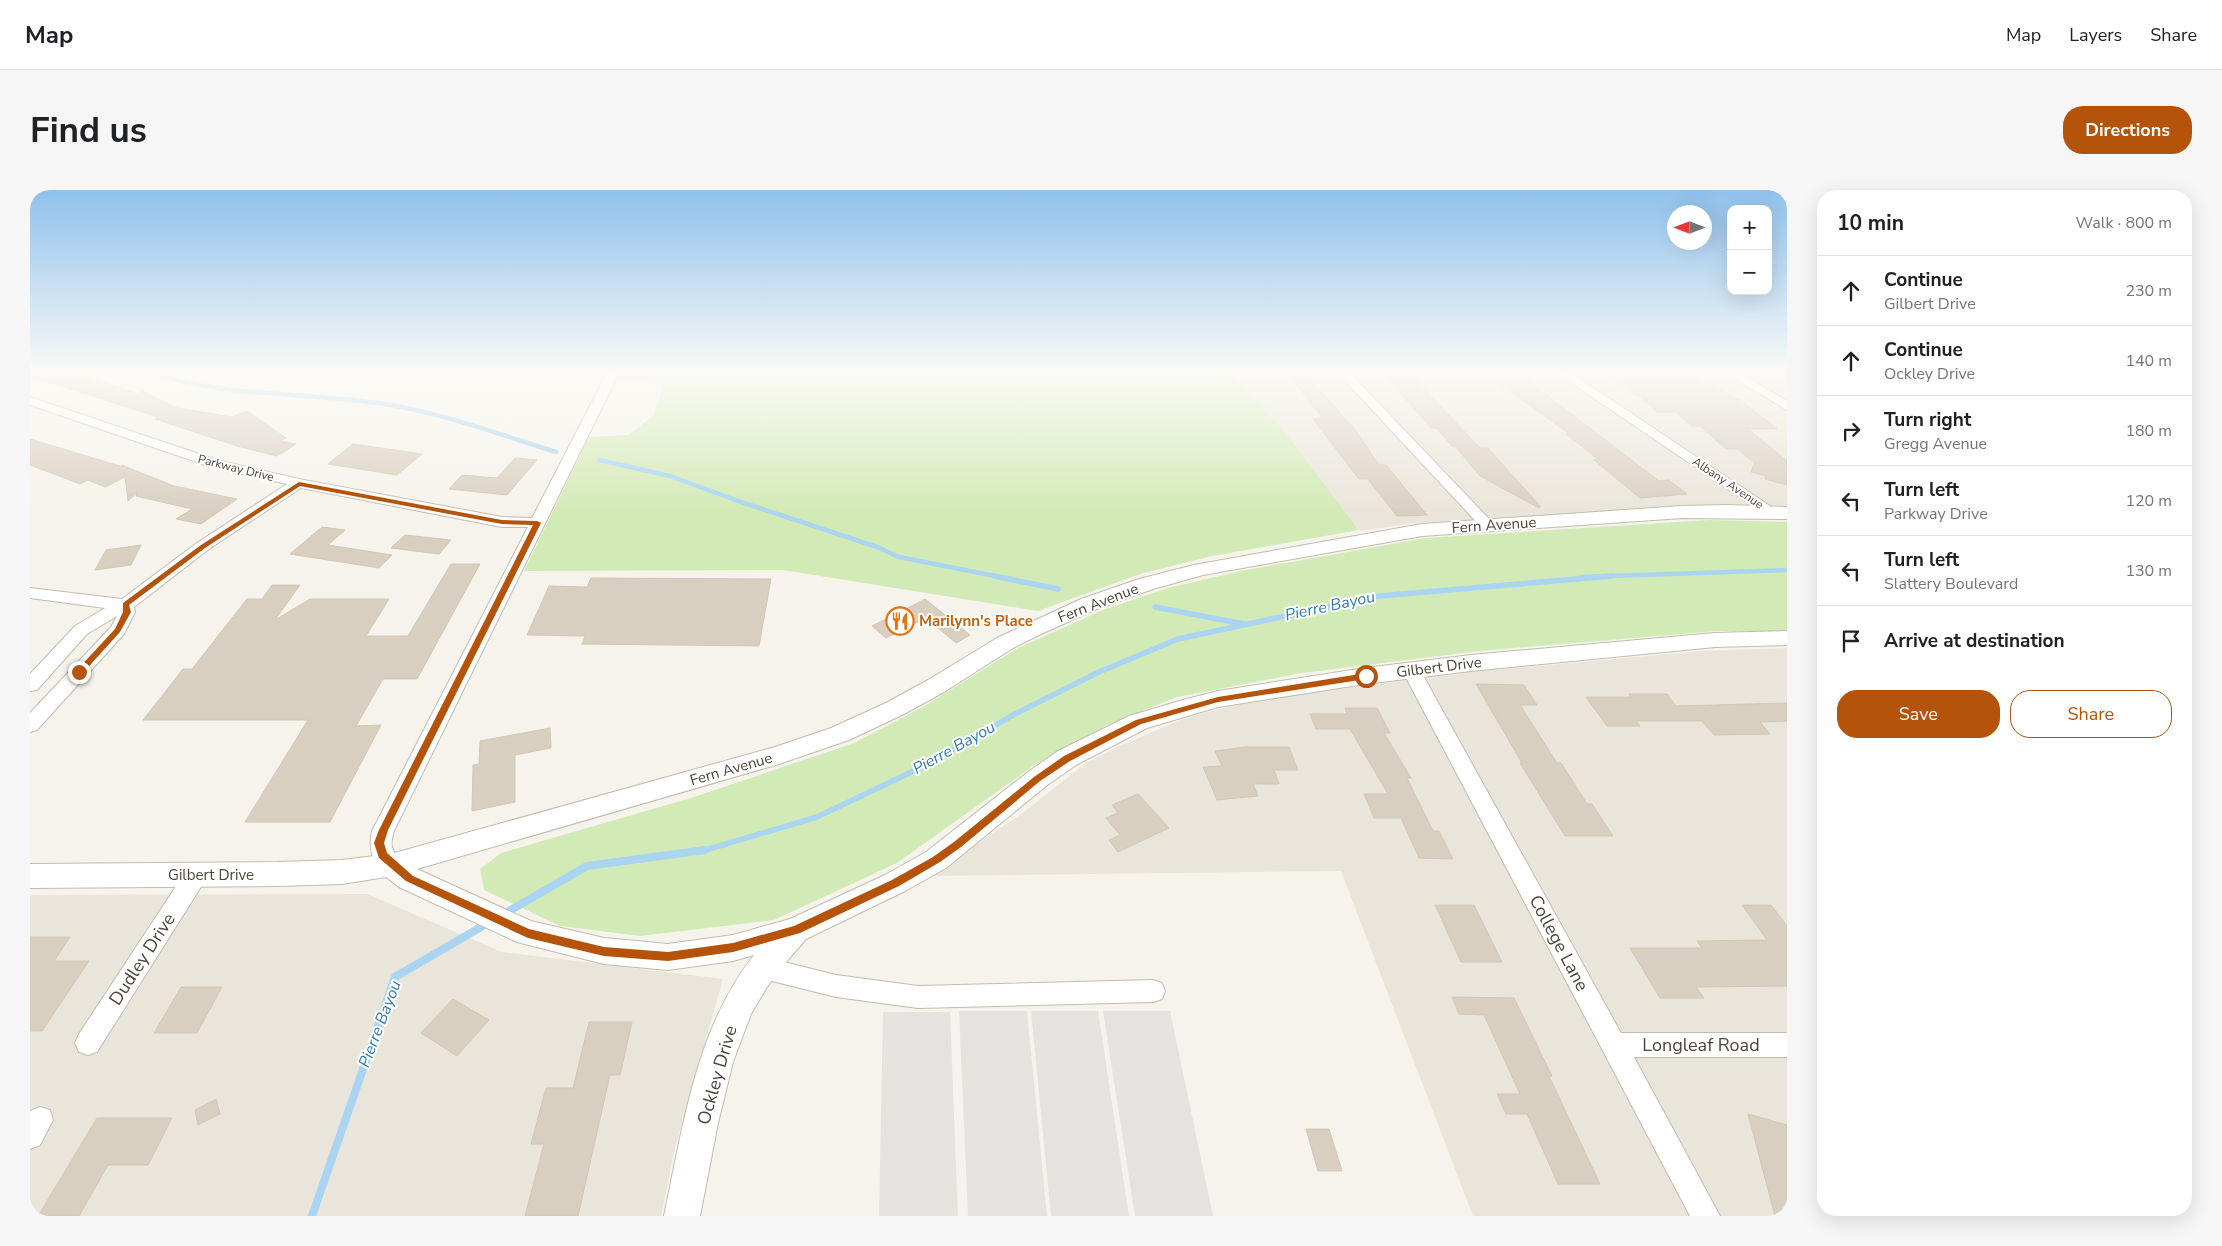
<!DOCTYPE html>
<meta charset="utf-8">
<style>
body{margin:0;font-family:"Nunito Sans",sans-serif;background:#f6f6f6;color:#202124}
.controls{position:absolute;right:15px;top:15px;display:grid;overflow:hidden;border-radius:10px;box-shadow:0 5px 20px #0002}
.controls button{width:45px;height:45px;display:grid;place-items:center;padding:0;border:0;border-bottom:1px solid #e0e0e0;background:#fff;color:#202124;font:25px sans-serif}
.compass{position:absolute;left:1637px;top:15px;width:45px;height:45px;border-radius:50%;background:#fff;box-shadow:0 5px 20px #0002;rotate:270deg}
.stop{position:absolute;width:15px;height:15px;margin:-11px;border:4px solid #b45309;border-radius:50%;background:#fff}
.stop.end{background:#b45309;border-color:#fff;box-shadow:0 1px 5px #0008}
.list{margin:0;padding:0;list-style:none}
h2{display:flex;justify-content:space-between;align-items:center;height:65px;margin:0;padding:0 20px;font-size:21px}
h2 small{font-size:16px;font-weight:400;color:#757577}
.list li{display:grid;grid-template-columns:32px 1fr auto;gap:15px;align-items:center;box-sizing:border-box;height:70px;padding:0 20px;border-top:1px solid #e0e0e0}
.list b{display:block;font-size:19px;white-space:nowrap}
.list p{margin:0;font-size:16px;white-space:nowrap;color:#757577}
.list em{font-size:16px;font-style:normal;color:#757577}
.actions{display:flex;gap:10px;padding:15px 20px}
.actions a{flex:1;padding:11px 0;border:1px solid #b45309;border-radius:20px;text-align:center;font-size:18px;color:#b45309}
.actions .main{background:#b45309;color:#fff}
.icon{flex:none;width:28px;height:28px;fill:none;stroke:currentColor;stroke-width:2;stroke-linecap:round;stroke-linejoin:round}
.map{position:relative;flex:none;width:1757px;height:1026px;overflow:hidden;border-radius:20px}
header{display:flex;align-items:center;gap:30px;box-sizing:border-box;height:70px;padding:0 25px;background:#fff;border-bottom:1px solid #e0e0e0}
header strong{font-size:24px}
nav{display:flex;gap:28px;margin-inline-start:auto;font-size:18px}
.intro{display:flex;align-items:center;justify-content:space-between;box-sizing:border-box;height:120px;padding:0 30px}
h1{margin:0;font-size:35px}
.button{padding:12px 22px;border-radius:20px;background:#b45309;color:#fff;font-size:18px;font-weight:700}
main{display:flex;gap:30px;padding:0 30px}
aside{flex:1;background:#fff;border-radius:20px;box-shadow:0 5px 20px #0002}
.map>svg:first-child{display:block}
</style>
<header>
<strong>Map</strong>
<nav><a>Map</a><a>Layers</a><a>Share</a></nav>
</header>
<div class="intro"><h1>Find us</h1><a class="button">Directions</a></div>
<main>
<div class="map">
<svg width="1757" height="1026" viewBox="0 0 1757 1026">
<rect width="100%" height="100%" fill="#f6f3ec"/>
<path fill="#eae5da" d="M 1197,181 L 1757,181 L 1757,318 L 1690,315 L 1385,333 L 1330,341 L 1251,237 Z
M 1757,458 L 1757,1026 L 1443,1026 L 1311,681 L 899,686 L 990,625 L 1056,573 L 1092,555 L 1153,529 L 1201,516 L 1337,495 L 1442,482 L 1674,461 Z
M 337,704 L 472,762 L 693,789 L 644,962 L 631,1026 L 0,1026 L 0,705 Z"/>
<path fill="#d2eab5" d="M 591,181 L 1197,181 L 1251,237 L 1329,340 L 1182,366 L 1110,384 L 1008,421 L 753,380 L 494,381 L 559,247 L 598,245 L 623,226 L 634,195 L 611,190 L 586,190 Z
M 1679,330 L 1757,332 L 1757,441 L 1687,441 L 1449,461 L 1272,483 L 1147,507 L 1077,535 L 1003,576 L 867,673 L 744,730 L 610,746 L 530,736 L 454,700 L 450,679 L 471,663 L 664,607 L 824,553 L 893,517 L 988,458 L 1073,420 L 1138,398 L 1211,381 L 1396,348 Z"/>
<path fill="#e5e3e0" d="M 929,821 L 997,821 L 1017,1026 L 938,1026 Z
M 1001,821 L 1068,821 L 1099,1026 L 1021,1026 Z
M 1073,821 L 1140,821 L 1183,1026 L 1105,1026 Z
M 853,822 L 920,822 L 928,1026 L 849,1026 Z"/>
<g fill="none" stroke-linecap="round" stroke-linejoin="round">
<path stroke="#a9d4f2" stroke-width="4.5" d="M 116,181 C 194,209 280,201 361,215 C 417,225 472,245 526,262
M 569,270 L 640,286 L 711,312 L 847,357 L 869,367 L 970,387
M 1551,387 L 1757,380"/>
<path stroke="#a9d4f2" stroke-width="5.5" d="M 964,386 L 1028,399
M 1125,417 L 1214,434
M 669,662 L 787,627 L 892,577 L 987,523 L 1069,482 L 1148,449 L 1349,406 L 1582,386"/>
<path stroke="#a9d4f2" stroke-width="8" d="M 472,725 L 557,676 L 675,660
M 282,1026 L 365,787 L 458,733"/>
</g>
<path fill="#d8cfc1" stroke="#d3c7b4" d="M 0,181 L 74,181 L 59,187 L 108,204 L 113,201 L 147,218 L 202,227 L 217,221 L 256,248 L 250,251 L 266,254 L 247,266 L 207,256 L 125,229 L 128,227 L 0,186 Z
M 1253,181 L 1273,181 L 1327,242 L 1349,275 L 1356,275 L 1397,325 L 1367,326 L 1338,289 L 1329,289 L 1283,229 L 1292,228 L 1268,196 Z
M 1351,181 L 1376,181 L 1383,187 L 1450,258 L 1458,258 L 1510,316 L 1509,318 L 1450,286 L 1426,257 L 1423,257 L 1406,238 L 1401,238 Z
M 1577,181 L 1660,181 L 1678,195 L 1686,195 L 1704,209 L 1709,209 L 1747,239 L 1718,239 L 1757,271 L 1757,295 L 1735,289 L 1736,286 L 1721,282 L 1724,273 L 1708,259 L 1696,259 L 1670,236 L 1661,236 L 1646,222 L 1628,222 L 1608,205 L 1604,205 Z
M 1493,187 L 1629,291 L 1639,290 L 1657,304 L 1610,308 L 1564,270 L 1569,270 L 1536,244 L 1538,243 L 1466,191 Z
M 0,249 L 93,277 L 92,275 L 144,296 L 207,309 L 171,334 L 146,329 L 162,319 L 106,306 L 107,303 L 98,311 L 95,287 L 75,297 L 58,290 L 50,294 L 0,275 Z
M 323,254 L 392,264 L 367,285 L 298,274 Z
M 485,268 L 507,270 L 477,305 L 419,299 L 432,285 L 467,288 Z
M 292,337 L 315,340 L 298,355 L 362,365 L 349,378 L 260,364 Z
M 375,345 L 421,350 L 409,364 L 361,358 Z
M 111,355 L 101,375 L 65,380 L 76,360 Z
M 421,374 L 450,374 L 387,489 L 353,489 L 326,536 L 351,535 L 300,632 L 215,632 L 278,530 L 113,530 L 153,479 L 162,479 L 217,409 L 232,409 L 242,395 L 270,395 L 245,430 L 280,409 L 359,409 L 336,446 L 378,446 Z
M 561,388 L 741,389 L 729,456 L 552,454 L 555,446 L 497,445 L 519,396 L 557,397 Z
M 895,409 L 940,445 L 926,453 L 896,428 L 856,448 L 842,436 Z
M 1446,494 L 1494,495 L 1507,515 L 1490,515 L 1527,573 L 1531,573 L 1557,614 L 1562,614 L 1583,646 L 1535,646 L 1490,573 L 1492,573 Z
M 1599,504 L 1637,504 L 1646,516 L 1757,513 L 1757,531 L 1730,532 L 1740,544 L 1684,545 L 1672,531 L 1606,531 L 1610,536 L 1577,536 L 1556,507 L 1601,507 Z
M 1315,518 L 1347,518 L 1360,543 L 1354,543 L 1381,588 L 1377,588 L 1403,641 L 1409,641 L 1423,669 L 1389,668 L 1371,628 L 1344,628 L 1334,604 L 1358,604 L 1320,539 L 1286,539 L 1280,524 L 1317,524 Z
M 520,538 L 521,558 L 485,565 L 485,612 L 442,621 L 443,575 L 449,574 L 450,551 Z
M 1216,557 L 1259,557 L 1268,580 L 1244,580 L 1249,594 L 1223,594 L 1228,606 L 1187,610 L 1173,577 L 1192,576 L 1185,561 Z
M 1108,604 L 1139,638 L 1088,662 L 1079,650 L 1090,645 L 1076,628 L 1088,623 L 1082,615 Z
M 1405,715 L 1444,715 L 1472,772 L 1431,772 Z
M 1712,715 L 1741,715 L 1757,736 L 1757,796 L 1666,797 L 1674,808 L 1630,808 L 1600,758 L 1672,758 L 1667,751 L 1737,750 Z
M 0,747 L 40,747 L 24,771 L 59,771 L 12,841 L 0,841 Z
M 151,797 L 192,797 L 167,843 L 124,843 Z
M 1422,807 L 1484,808 L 1522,886 L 1519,886 L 1570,994 L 1528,994 L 1497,924 L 1476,924 L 1467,904 L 1490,904 L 1454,825 L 1429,824 Z
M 423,809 L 459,830 L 427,866 L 391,843 Z
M 559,832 L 602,832 L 590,885 L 580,885 L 548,1026 L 495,1026 L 514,954 L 501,954 L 516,898 L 543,898 Z
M 186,909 L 190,924 L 168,935 L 165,920 Z
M 1718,924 L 1757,935 L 1757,1026 L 1745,1026 Z
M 67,928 L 142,928 L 118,975 L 78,975 L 49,1026 L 8,1026 Z
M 1276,939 L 1299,939 L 1312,981 L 1288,981 Z"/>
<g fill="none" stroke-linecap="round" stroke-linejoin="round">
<g stroke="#c2bbae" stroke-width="2">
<path id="minor" d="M 578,181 L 590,181 L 364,641 C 358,660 364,660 372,675 L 369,681 C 345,690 337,659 342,641 L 498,337 L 472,337 L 271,298 L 179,359 L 104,417 L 105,422 L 94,444 L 7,540 L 0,542 L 0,523 L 81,437 L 87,426 L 57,444 L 7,500 L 0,501 L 0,484 L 45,436 L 75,418 L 0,408 L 0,398 L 92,409 L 167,353 L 257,294 L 178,276 L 0,215 L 0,207 L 187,270 L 269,289 L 472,327 L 502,328 Z
M 1306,181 L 1318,181 L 1462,332 L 1465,335 L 1462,338 L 1452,338 Z
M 1524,181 L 1538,181 L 1749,322 L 1746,325 L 1736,325 Z
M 1692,181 L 1706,181 L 1757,211 L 1757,220 Z
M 1381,474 L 1387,476 L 1390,480 L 1591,843 L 1757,843 L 1757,867 L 1604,867 L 1690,1026 L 1660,1026 L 1372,480 L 1375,476 Z
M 166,676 L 174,678 L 177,685 L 174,692 L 67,862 L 58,865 L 49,862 L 45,853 L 49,844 L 158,678 Z
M 734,767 L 806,785 L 888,796 L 1123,790 L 1132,793 L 1135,801 L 1132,809 L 1123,812 L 888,818 L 806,807 L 734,789 L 726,786 L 722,778 L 726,770 Z
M 10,917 L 20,920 L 23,930 L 10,955 L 0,959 L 0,921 Z"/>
</g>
<g stroke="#c2bbae" stroke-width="2">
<path id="tertiary" d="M 1696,315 L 1757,317 L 1757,329 L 1652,328 L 1392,346 L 1173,385 L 1123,399 L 1067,419 L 1011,444 L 983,458 L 914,502 L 872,525 L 819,550 L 749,574 L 387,679 L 501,731 L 574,748 L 638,754 L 703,745 L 760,729 L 855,685 L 896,662 L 998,582 L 1028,561 L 1099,526 L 1153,510 L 1188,501 L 1335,478 L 1441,465 L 1685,443 L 1757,441 L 1757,455 L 1685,457 L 1441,481 L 1335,494 L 1188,517 L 1117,538 L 1046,575 L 1016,596 L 916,678 L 875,701 L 776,749 L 751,778 L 737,797 L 721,824 L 703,872 L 688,933 L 670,1026 L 634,1026 C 653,937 666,838 724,765 L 703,771 L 638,780 L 574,774 L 487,752 L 369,697 L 356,687 L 312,694 L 248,696 L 0,698 L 0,674 L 248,672 L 312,670 L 361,664 L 745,557 L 801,538 L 856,513 L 898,490 L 967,448 L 1051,409 L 1109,389 L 1164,375 L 1392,334 L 1652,316 Z"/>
</g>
<use href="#minor" fill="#fff" fill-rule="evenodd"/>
<use href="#tertiary" fill="#fff" fill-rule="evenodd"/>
</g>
<linearGradient id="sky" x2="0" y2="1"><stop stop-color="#8fc1ec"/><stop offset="0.56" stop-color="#fbfaf6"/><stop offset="1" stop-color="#fbfaf6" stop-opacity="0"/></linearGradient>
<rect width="1757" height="324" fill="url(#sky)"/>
<path fill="#b45309" d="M 269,292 L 472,330 L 507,331 L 511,333 L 358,640 L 354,653 L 357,663 L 383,686 L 499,739 L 574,757 L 638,762 L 703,753 L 764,736 L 862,690 L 903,667 L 924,652 L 1004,587 L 1034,566 L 1106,530 L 1188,507 L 1336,483 L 1339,486 L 1336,489 L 1188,512 L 1111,534 L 1040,571 L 1010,591 L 931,657 L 910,672 L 869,696 L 770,743 L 703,762 L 638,771 L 574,766 L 498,748 L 376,691 L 349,668 L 344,653 L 349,640 L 503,335 L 472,334 L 270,296 L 175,358 L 99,415 L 101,422 L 90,442 L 52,484 L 47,484 L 47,480 L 85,439 L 93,422 L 93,413 L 171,355 Z"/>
<defs>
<g id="restaurant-ring" transform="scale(1.4375)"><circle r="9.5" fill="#fff" stroke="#e8710a" stroke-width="1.5"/><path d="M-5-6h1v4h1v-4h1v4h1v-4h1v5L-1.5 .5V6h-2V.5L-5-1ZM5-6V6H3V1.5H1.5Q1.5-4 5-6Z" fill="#e8710a"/></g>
</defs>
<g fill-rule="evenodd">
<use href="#restaurant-ring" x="870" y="431"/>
</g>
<g text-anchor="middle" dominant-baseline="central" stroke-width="4" stroke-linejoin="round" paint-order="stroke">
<g font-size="12" fill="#4b4439" stroke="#fff">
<text transform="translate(206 278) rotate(14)">Parkway Drive</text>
<text transform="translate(1698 293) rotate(34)">Albany Avenue</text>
</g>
<g font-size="15" fill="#4b4439" stroke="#fff">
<text transform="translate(1464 335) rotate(-4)">Fern Avenue</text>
<text transform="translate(1068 413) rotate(-21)">Fern Avenue</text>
<text transform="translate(1409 477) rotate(-7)">Gilbert Drive</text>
<text transform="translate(701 579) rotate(-16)">Fern Avenue</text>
<text x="181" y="685">Gilbert Drive</text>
</g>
<g font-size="15" font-weight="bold" fill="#c56008" stroke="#fff" text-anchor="start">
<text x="889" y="431">Marilynn's Place</text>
</g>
<g font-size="16" font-style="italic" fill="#2e7ab2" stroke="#fff">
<text transform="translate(1300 416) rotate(-12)">Pierre Bayou</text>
<text transform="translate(924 558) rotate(-29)">Pierre Bayou</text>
<text transform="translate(350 834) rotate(-69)">Pierre Bayou</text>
</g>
<g font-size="18" fill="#4b4439" stroke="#fff">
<text transform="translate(1529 753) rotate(62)">College Lane</text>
<text transform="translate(112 769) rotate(-57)">Dudley Drive</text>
<text x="1671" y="855">Longleaf Road</text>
<text transform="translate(687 885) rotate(-74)">Ockley Drive</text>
</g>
</g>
</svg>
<div class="controls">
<button>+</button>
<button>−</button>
</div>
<svg class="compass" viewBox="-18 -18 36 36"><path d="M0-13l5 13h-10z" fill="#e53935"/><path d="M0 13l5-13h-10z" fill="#757577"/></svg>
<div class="stop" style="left:1336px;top:486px"></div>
<div class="stop end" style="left:49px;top:482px"></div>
</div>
<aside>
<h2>10 min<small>Walk · 800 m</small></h2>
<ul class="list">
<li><svg class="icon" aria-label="ahead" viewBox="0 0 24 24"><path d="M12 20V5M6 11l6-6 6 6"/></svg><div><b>Continue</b><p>Gilbert Drive</p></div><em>230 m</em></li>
<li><svg class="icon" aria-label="ahead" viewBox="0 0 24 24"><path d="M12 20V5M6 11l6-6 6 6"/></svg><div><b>Continue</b><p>Ockley Drive</p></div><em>140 m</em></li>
<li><svg class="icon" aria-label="right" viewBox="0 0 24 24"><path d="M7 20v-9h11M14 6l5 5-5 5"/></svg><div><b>Turn right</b><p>Gregg Avenue</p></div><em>180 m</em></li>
<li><svg class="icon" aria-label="left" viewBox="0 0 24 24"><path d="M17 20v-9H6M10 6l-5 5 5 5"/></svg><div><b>Turn left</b><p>Parkway Drive</p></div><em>120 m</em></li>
<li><svg class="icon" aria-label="left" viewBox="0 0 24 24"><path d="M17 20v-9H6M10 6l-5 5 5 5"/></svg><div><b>Turn left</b><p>Slattery Boulevard</p></div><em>130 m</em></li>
<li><svg class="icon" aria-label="arrive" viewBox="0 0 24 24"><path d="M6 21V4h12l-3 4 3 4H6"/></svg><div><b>Arrive at destination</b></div></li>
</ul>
<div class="actions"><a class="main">Save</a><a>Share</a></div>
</aside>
</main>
